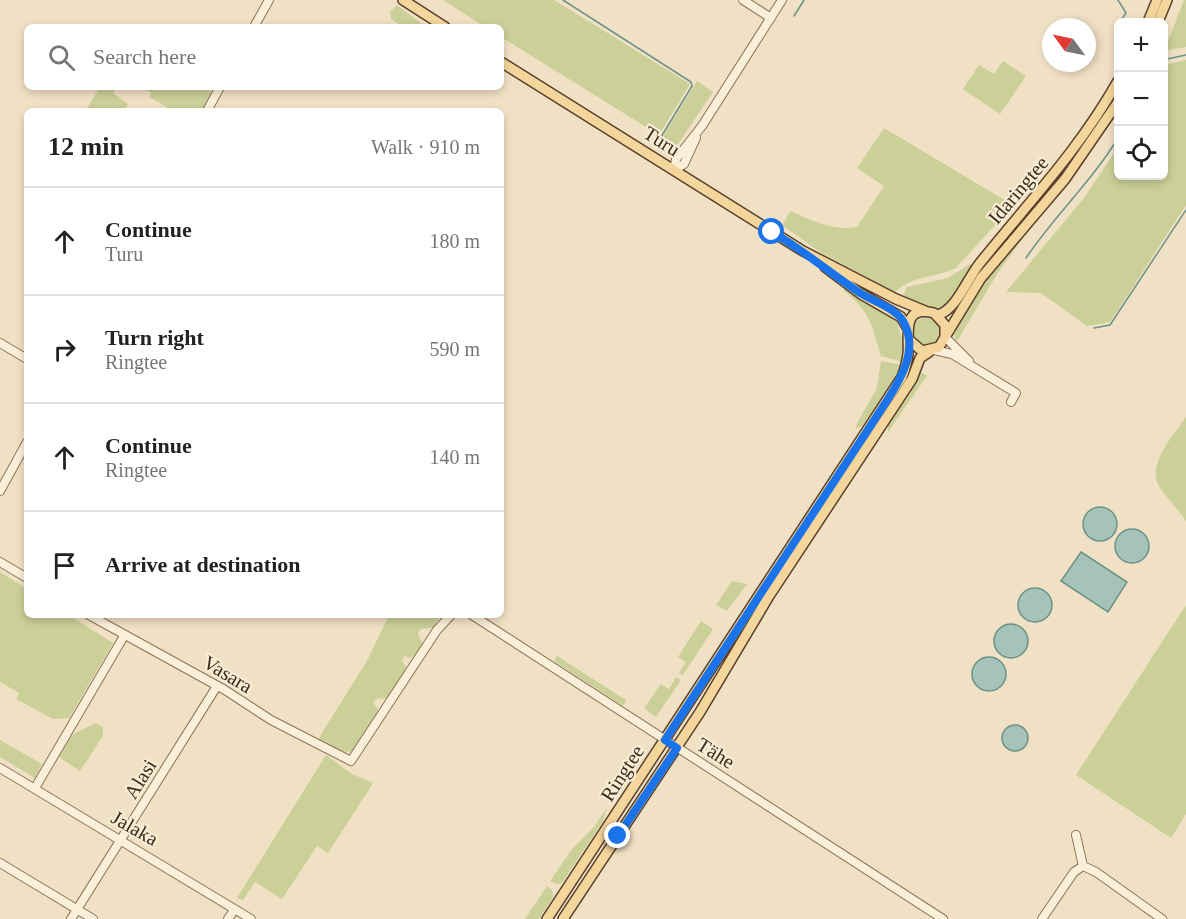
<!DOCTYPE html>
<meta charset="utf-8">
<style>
body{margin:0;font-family:Georgia,serif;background:#f2f2f2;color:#222}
.controls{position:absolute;right:18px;top:18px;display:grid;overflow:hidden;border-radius:9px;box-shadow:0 3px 9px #0003}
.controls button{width:54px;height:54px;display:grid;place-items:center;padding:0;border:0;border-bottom:2px solid #e0e0e0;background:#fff;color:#222;font:30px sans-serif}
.compass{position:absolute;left:1042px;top:18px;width:54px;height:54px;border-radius:50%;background:#fff;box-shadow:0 3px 9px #0003;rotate:303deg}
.stop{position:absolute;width:18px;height:18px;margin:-14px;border:4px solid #1a73e8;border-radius:50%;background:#fff}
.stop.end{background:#1a73e8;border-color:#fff;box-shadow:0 2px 6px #0008}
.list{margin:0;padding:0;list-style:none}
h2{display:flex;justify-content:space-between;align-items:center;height:78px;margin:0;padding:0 24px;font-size:26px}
h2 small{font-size:20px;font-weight:400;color:#767676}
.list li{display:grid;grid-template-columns:39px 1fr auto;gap:18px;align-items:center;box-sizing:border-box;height:108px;padding:0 24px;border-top:2px solid #e0e0e0}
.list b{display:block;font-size:22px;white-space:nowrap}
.list p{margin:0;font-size:20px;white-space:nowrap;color:#767676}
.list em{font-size:20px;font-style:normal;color:#767676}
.icon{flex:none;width:33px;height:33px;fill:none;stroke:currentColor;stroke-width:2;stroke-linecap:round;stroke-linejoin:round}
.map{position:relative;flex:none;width:1186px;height:919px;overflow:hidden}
.search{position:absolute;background:#fff;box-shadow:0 3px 9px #0003;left:24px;top:24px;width:480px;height:66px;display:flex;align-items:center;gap:15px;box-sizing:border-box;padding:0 21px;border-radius:9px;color:#767676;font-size:22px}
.panel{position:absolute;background:#fff;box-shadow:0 3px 9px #0003;left:24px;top:108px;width:480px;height:510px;border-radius:9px}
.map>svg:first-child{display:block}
</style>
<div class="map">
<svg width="1186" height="919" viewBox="0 0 1186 919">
<rect width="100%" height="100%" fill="#f0e1c4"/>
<path fill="#cbcf98" d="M 443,0 L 554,0 L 690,84 L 659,135 L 501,37 L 501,27 L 485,27 Z
M 1184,0 L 1186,0 L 1186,47 L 1164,51 Z
M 397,5 L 426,27 L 403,27 L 391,19 L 390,12 Z
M 1186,60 L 1186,205 L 1110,322 L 1087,326 L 1041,293 L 1006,292 L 1084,198 L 1118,147 L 1118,176 L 1164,176 L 1164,73 L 1169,64 Z
M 1003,61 L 1026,76 L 1000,114 L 963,89 L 979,65 L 994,74 Z
M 697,81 L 713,92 L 676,147 L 662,138 Z
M 93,87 L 117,87 L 113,93 L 128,104 L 124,111 L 86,111 L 98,90 Z
M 136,87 L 207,87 L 212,95 L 203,111 L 165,111 L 167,107 L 149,97 L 151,92 Z
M 884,128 L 1013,205 L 956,268 C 935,278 911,276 895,292 L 820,252 L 782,225 L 791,211 C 811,221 834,231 857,227 L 884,186 L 857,168 Z
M 1021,236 L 1023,238 L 997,274 L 956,343 L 954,334 L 984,282 Z
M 970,264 L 974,266 L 945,308 L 928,308 L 905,301 L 903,295 L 907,287 L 948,278 Z
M 843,290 L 848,290 L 897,322 L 904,346 L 903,362 L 881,356 C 872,326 870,310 843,290 Z
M912 332a14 14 0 1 1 28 0a14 14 0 1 1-28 0Z
M 881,361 L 902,365 L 893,383 L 862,426 L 857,428 L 855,427 L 877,388 Z
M 919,371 L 927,376 L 888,432 L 888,424 Z
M 1186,417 L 1186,521 C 1178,509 1168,499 1160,488 C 1145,465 1174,435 1186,417 Z
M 0,572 L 27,589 L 27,615 L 69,615 L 113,643 L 69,718 L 53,719 L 16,699 L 19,693 L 0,682 Z
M 732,581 L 747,584 L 727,611 L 716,605 Z
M 1186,605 L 1186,814 L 1171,838 L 1076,775 Z
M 389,615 L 441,615 L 433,628 L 421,629 L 418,634 L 423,645 L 417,654 L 410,658 L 404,656 L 402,661 L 406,666 L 404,674 L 388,698 L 376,699 L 373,703 L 378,709 L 377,715 C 355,748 359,764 319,741 L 320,736 L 367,661 Z
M 701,621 L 713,629 L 683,675 L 679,673 L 686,662 L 678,657 Z
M 557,656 L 626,700 L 623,706 L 554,661 Z
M 676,677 L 681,680 L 656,717 L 644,708 L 661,684 L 669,689 Z
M 95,723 L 103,727 L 103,736 L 80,771 L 59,757 L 72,735 Z
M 0,740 L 42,764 L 35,778 L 0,757 Z
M 326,755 L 352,774 L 373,783 L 328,853 L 317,846 L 282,899 L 255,882 L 243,900 L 237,898 Z
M 607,808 L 603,821 L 562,883 L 557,884 L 550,881 L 572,849 L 594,827 Z
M 547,886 L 552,890 L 553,897 L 539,919 L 525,919 Z"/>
<path fill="#a6c3b9" stroke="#6c9287" stroke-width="1.5" d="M1083 524a17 17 0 1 1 34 0a17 17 0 1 1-34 0Z
M1115 546a17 17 0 1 1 34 0a17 17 0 1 1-34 0Z
M 1081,552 L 1127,582 L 1108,612 L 1061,581 Z
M1018 605a17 17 0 1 1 34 0a17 17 0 1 1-34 0Z
M994 641a17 17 0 1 1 34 0a17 17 0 1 1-34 0Z
M972 674a17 17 0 1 1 34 0a17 17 0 1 1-34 0Z
M1002 738a13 13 0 1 1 26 0a13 13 0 1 1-26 0Z"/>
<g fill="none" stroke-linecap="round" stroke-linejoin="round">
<path stroke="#6c9287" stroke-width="1.5" d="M 563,0 L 691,82 L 692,86 L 658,142
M 1118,0 L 1126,13 L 1120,22
M 794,16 L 804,0
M 1164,65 L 1167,59 L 1186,55
M 1026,258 C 1054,216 1092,181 1118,138
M 1094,328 L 1110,325 L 1186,210"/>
<g stroke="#8c725a" stroke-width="10">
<path id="minor" d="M 743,0 L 771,18
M 254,27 L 269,0
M 207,111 L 220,87
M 674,170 L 676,159 L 702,126 L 782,0
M 674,170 L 684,164 L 696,138
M 945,337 L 969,361
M 0,343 L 27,359
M 934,350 L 952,354 L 1016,393 L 1011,402
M 0,491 L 27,442
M 0,562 L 27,578
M 89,615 L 225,690 L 271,720 L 351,761 L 437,630 L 451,615
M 472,615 L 943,919
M 0,768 L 251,919
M 35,788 L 124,636
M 1076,835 L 1083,866
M 0,863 L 93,919
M 71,919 L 217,686
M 228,919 L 234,910
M 1042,919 L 1074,872 L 1083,866 L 1096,872 L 1162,919"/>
</g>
<g stroke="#59402e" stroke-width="12">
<path id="major" d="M 403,0 L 445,27
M 1148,22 L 1157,0
M 1158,22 L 1167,0
M 501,62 L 803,251 L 896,299 L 925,311
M 825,267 L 861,294 L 901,317 L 907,327
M 938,315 C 957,309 967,279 980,263 C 1029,202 1079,150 1118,81
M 908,339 L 922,351 L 939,347 L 981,278 L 1065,179 L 1118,102
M 547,919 L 902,377 C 905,369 907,362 908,354 C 910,337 900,304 934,313 L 945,325 L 945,337
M 563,919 L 700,712 L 769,596 L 912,379 L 920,358 L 929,352"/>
</g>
<use href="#minor" stroke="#faefd8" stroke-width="8"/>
<use href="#major" stroke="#f4d59b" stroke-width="9"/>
</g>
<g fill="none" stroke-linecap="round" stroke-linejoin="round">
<path stroke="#1a73e8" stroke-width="8" d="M 618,836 L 677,748 L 665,740 L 888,399 C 902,377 917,350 905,325 C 899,309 874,302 860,293 C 830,273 803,250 772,232"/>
</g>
<g text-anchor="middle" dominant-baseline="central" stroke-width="4.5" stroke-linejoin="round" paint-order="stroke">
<g font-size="20" fill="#3b2b1e" stroke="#f7ecd4">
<text transform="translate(662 141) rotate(32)">Turu</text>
<text transform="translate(1018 190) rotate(-50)">Idaringtee</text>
<text transform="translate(228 674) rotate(31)">Vasara</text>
<text transform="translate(716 753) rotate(32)">Tähe</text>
<text transform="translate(622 773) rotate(-57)">Ringtee</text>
<text transform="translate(140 779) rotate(-58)">Alasi</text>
<text transform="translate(135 828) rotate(30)">Jalaka</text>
</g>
</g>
</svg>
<div class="controls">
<button>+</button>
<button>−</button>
<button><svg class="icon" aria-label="locate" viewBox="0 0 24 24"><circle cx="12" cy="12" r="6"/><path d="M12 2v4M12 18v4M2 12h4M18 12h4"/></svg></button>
</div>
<svg class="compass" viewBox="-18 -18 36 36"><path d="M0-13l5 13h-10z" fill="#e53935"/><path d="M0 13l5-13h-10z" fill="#767676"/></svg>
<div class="stop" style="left:772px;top:232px"></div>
<div class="stop end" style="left:618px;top:836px"></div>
<div class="search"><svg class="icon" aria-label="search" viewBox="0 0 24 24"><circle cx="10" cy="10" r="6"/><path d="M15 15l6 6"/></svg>Search here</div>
<section class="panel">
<h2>12 min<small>Walk · 910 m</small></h2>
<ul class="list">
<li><svg class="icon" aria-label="ahead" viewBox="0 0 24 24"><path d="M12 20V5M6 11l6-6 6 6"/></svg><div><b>Continue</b><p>Turu</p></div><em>180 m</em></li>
<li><svg class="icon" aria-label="right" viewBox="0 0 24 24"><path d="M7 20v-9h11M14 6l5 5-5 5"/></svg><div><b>Turn right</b><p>Ringtee</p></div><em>590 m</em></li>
<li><svg class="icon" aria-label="ahead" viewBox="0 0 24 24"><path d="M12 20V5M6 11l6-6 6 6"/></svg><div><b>Continue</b><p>Ringtee</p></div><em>140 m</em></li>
<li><svg class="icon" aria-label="arrive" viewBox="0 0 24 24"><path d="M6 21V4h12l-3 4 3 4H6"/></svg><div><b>Arrive at destination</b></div></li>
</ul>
</section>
</div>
